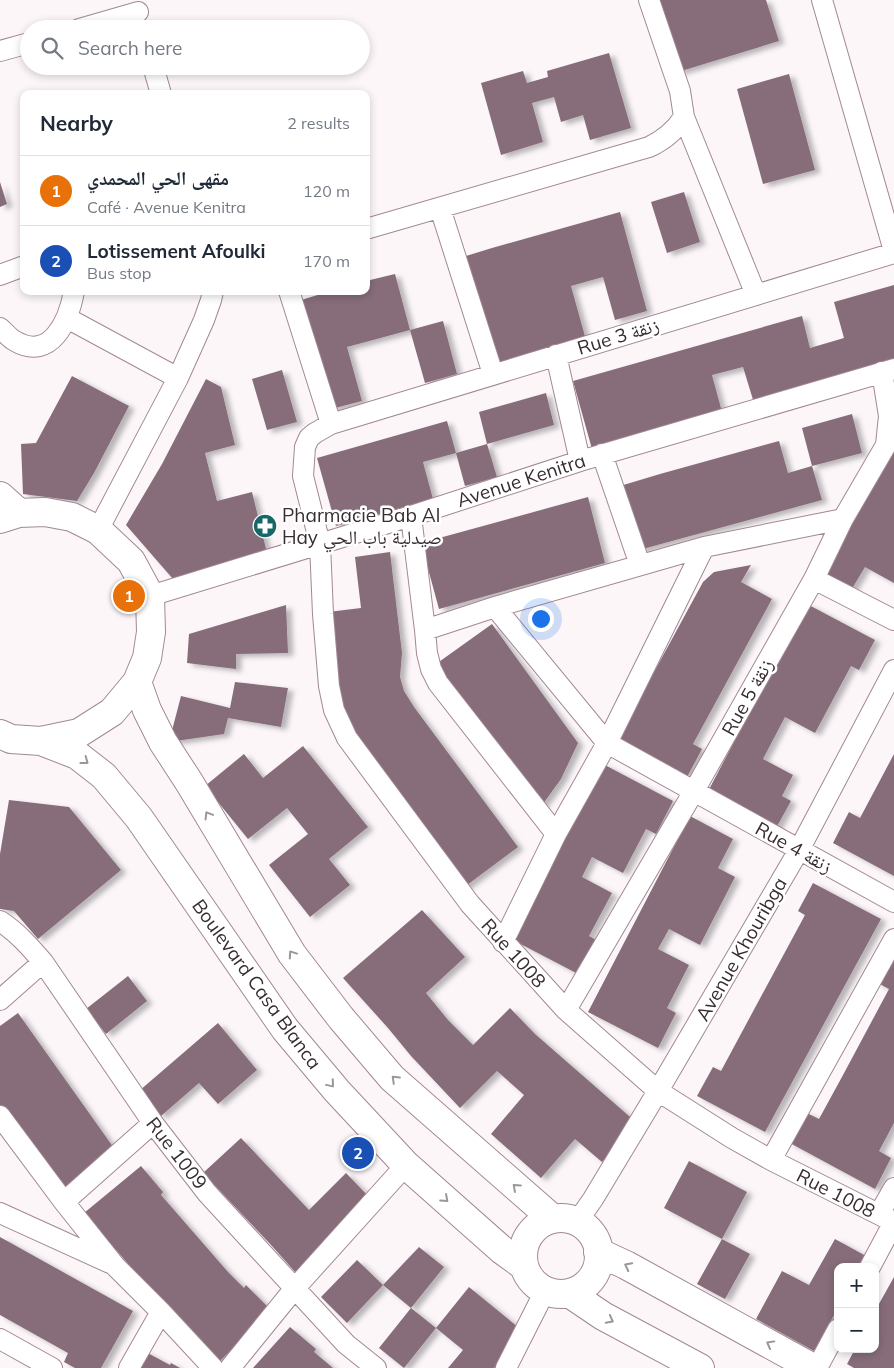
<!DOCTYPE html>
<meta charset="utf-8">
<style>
body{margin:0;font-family:Mulish,"Noto Naskh Arabic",sans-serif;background:#f2f2f3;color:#1f2937}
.controls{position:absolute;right:15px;bottom:15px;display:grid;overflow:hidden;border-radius:10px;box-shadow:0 2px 8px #0003}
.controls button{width:45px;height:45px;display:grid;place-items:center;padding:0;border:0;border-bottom:1px solid #e0e1e3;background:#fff;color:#1f2937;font:25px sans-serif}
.you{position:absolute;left:540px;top:618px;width:18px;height:18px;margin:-12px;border:4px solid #fff;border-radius:50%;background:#1a73e8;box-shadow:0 0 0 8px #1a73e833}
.badge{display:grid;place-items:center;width:32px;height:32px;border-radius:50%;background:#0b8043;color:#fff;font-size:16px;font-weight:700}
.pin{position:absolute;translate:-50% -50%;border:2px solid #fff;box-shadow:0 1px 5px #0006}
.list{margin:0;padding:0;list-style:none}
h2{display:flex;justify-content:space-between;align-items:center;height:65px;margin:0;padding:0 20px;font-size:21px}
h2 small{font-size:16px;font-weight:400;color:#747a83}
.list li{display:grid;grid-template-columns:32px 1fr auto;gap:15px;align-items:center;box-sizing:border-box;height:70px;padding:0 20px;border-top:1px solid #e0e1e3}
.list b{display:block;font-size:19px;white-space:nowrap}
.list p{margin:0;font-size:16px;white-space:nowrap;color:#747a83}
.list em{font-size:16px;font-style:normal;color:#747a83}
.icon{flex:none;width:28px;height:28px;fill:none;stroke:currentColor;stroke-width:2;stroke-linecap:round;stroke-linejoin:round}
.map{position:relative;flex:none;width:894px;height:1368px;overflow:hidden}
.search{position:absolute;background:#fff;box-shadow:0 2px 8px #0003;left:20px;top:20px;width:350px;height:55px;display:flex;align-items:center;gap:12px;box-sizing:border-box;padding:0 18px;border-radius:28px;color:#747a83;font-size:19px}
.panel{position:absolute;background:#fff;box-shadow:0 2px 8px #0003;left:20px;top:90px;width:350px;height:205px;border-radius:10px}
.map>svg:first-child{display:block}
</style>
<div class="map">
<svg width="894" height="1368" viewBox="0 0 894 1368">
<defs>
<filter id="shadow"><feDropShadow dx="5.5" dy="3" stdDeviation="2.5" flood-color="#0004"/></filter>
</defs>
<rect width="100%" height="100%" fill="#fcf6f9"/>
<path fill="#866d79" filter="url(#shadow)" d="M 656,0 L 766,0 L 779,41 L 678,72 Z
M 609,53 L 631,128 L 590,140 L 583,115 L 561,122 L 554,97 L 532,103 L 543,142 L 501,155 L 481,83 L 523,71 L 527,83 L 548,77 L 547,71 Z
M 789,74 L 815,170 L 763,184 L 737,89 Z
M 0,182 L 7,204 L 0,207 Z
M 684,192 L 700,242 L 667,253 L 651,202 Z
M 620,212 L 647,311 L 615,320 L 603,277 L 571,286 L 586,340 L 498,363 L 483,311 L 466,256 L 492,248 Z
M 395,274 L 410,330 L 347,347 L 362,401 L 331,409 L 301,300 L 331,291 L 366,291 L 366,281 Z
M 894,285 L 894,363 L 754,403 L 743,367 L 712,375 L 722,412 L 592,449 L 573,381 L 802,316 L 810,348 L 844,338 L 834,302 Z
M 443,321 L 457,374 L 425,383 L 410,330 Z
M 282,370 L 297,422 L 267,430 L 252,379 Z
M 72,376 L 129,406 L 94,473 L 77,501 L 23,494 L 21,444 L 36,443 Z
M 206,379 L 221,387 L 235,445 L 205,453 L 217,501 L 252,492 L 267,553 L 173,579 L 126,525 L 162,464 Z
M 546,393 L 554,425 L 487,444 L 479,412 Z
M 852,414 L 862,453 L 812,466 L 822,500 L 639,550 L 620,486 L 660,474 L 779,441 L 788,473 L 812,466 L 802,428 Z
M 447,421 L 456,453 L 423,462 L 433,499 L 336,526 L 317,458 Z
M 487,444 L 497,477 L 465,486 L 456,453 Z
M 894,446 L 894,583 L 865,567 L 850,592 L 822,577 Z
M 588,497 L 605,563 L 439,609 L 421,543 Z
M 390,552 L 402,653 L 400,677 L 404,691 L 414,707 L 518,847 L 463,888 L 345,728 L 328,612 L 361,608 L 355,557 Z
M 751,565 L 741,582 L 772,599 L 693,744 L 702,749 L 687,777 L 616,742 L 703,582 L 714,572 Z
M 807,604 L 875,640 L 859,670 L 851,666 L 815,733 L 785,717 L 763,759 L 793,775 L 782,796 L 791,801 L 775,830 L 706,795 Z
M 286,605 L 288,653 L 236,654 L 236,669 L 187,663 L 189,634 Z
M 492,624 L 578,743 L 561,779 L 540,808 L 436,664 Z
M 235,682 L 288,688 L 281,727 L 228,718 L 224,734 L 169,742 L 181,696 L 230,708 Z
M 303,746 L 368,827 L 329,859 L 350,885 L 310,917 L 269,865 L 308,834 L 287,808 L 248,839 L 205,786 L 244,754 L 263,778 Z
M 894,754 L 894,876 L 833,843 L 849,812 L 860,818 Z
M 603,764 L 673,801 L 656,834 L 646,829 L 623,873 L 592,857 L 582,877 L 612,893 L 589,936 L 598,941 L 580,975 L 511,939 Z
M 9,800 L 69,807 L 121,870 L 38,939 L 14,911 L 0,909 L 0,854 Z
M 690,816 L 733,839 L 718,868 L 735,877 L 700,945 L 669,929 L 658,949 L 689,965 L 667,1008 L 676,1013 L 658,1048 L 588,1012 Z
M 813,883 L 881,919 L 765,1132 L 697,1096 L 713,1067 L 721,1071 L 757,1004 L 805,915 L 798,911 Z
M 422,910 L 465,957 L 426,993 L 448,1020 L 473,1045 L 510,1008 L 535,1034 L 637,1123 L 602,1162 L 575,1139 L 541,1178 L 491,1134 L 524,1095 L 497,1071 L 460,1108 L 411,1056 L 388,1028 L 343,978 Z
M 894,949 L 894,1123 L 879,1151 L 891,1158 L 875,1189 L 788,1142 L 805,1112 L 819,1119 L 843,1075 L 889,989 L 876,982 Z
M 128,976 L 147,1001 L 106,1034 L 86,1009 Z
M 18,1013 L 116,1151 L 59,1192 L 0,1109 L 0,1026 Z
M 218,1023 L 257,1070 L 218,1104 L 199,1083 L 161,1116 L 139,1091 Z
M 241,1138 L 309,1210 L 346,1173 L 370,1198 L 296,1273 L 272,1246 L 203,1173 Z
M 689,1161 L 747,1192 L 722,1239 L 664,1208 Z
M 141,1166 L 163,1192 L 161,1195 L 228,1272 L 244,1288 L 246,1285 L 271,1310 L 218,1363 L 175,1318 L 84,1213 Z
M 0,1237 L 133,1311 L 101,1368 L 75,1368 L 64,1362 L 68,1353 L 0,1315 Z
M 722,1239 L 750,1254 L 725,1299 L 697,1284 Z
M 835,1239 L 866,1256 L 860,1267 L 838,1267 L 838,1308 L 814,1351 L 756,1319 L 782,1271 L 809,1285 Z
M 419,1247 L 444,1267 L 411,1308 L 383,1285 Z
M 357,1260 L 383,1285 L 347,1323 L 321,1297 Z
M 894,1277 L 894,1368 L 854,1368 L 847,1364 L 855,1349 L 875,1349 L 875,1311 Z
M 469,1287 L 524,1332 L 494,1368 L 448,1368 L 463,1350 L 436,1328 L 404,1368 L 379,1348 L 411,1308 L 436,1328 Z
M 290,1327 L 316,1349 L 314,1352 L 333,1368 L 253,1368 Z
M 144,1351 L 170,1365 L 171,1363 L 180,1368 L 135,1368 Z"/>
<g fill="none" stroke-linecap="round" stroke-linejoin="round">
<g stroke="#a28894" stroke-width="22">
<path id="minor" d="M 822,0 L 894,251
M 79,29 L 138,12
M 0,51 L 29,43
M 153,66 L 161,94
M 684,117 L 756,295
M 440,208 L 493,374
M 366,229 L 649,147 C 664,140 675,131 684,117 L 680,91 L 649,0
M 0,275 L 24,266
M 289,291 L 331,424
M 67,318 L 178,378
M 0,328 C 5,332 9,338 15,341 C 51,362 69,320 74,291
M 556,355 L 580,461
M 602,454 L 640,565
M 411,516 L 425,630 L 427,653 L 431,669 L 438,683 L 556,834
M 98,530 L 178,378 L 204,320 L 211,300 L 213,291
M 814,579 L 894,620
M 150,596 L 411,516 L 580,461 L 894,369
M 495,607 L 607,743 L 894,902
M 425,630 L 495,607 L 704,547 L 843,519
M 0,921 C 17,932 30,947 43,962 L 153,1123 L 207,1193 L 346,1344 L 376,1368
M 503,942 L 556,834 L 607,743 L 704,547
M 0,1000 L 43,962
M 566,1010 L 694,791 L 814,579 L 843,519 L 886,445 L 889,416 L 882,372
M 0,1116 L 64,1202 L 115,1266 L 161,1312 L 213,1368
M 771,1160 L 894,939
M 64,1202 L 153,1123
M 0,1213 L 110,1263
M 879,1214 L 894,1188
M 577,1222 L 593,1199 L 658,1091 L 799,850 L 894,670
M 870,1267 L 894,1222 L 771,1160 L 732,1138 L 658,1091 L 566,1010 L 470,904 L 347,738 L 334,710 L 329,686 L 323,614 L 320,544 L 303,476 L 305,447 L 309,438 L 315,433 L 331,424 L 894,253
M 0,1339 L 52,1368
M 129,1368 L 161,1312
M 230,1368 L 295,1288 L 406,1165
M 506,1368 L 545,1291
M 817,1368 L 838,1329"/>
</g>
<g stroke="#a28894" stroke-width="30">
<path id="secondary" d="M 0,496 L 19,513
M 0,519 L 19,513 L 45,512 L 72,517 L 98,530 L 131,561 L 150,596 L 151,632 L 147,658 L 137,682 L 112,712 L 79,733 L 41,741 L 11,739 L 0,734
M 137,682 L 147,710 L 163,742 L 189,782 L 292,954 L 341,1018 L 392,1078 L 553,1219
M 41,741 L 77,755 L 104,776 L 139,818 L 285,1029 L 337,1091 L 406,1165 L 502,1250 L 524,1266
M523 1256a38 38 0 1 1 76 0a38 38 0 1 1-76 0Z
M 598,1252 L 626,1265 L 813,1368
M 569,1293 L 603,1316 L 700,1368"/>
</g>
<use href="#minor" stroke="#fff" stroke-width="20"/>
<use href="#secondary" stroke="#fff" stroke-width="28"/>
</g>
<defs><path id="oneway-chevron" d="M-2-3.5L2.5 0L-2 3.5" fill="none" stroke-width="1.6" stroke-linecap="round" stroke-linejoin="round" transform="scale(1.25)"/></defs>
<g stroke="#9b9698">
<use href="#oneway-chevron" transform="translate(85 761) rotate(37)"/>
<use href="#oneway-chevron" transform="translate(208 815) rotate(-121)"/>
<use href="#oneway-chevron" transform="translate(292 954) rotate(-124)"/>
<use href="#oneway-chevron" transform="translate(395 1079) rotate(-136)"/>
<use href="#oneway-chevron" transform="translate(331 1084) rotate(50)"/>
<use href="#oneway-chevron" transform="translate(516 1187) rotate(-138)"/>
<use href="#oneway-chevron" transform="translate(445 1199) rotate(42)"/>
<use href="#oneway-chevron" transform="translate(628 1266) rotate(-153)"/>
<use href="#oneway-chevron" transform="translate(610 1320) rotate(28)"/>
<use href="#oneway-chevron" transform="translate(770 1344) rotate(-151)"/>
</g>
<defs>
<g id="pharmacy-disc" transform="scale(1.25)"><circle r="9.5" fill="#186668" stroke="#fff"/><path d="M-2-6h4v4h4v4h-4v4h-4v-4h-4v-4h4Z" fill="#fff"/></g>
</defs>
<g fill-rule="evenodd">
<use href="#pharmacy-disc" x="265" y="526"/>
</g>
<g text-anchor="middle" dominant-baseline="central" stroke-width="5" stroke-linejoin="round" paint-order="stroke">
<g font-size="19" fill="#372c31" stroke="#fff">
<text transform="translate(618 336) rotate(-17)">Rue 3 زنقة</text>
<text transform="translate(521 480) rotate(-18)">Avenue Kenitra</text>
<text transform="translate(747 697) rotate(-61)">Rue 5 زنقة</text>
<text transform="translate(794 847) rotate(29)">Rue 4 زنقة</text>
<text transform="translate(741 949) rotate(-60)">Avenue Khouribga</text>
<text transform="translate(514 953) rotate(48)">Rue 1008</text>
<text transform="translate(257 984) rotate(54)">Boulevard Casa Blanca</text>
<text transform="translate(177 1153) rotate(52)">Rue 1009</text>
<text transform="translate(836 1193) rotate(27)">Rue 1008</text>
</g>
<g font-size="19" fill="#372c31" stroke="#fff" text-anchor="start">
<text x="282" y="515">Pharmacie Bab Al<tspan x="282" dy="22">Hay صيدلية باب الحي</tspan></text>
</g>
</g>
</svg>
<div class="controls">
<button>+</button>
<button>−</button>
</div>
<div class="you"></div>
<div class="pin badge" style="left:129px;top:596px;background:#e8710a">1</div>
<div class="pin badge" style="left:358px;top:1153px;background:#1a4fb4">2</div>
<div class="search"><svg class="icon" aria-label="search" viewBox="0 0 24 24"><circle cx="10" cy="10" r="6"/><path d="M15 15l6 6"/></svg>Search here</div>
<section class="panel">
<h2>Nearby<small>2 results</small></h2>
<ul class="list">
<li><span class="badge" style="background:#e8710a">1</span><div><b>مقهى الحي المحمدي</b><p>Café · Avenue Kenitra</p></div><em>120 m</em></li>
<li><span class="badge" style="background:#1a4fb4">2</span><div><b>Lotissement Afoulki</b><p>Bus stop</p></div><em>170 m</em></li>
</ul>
</section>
</div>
